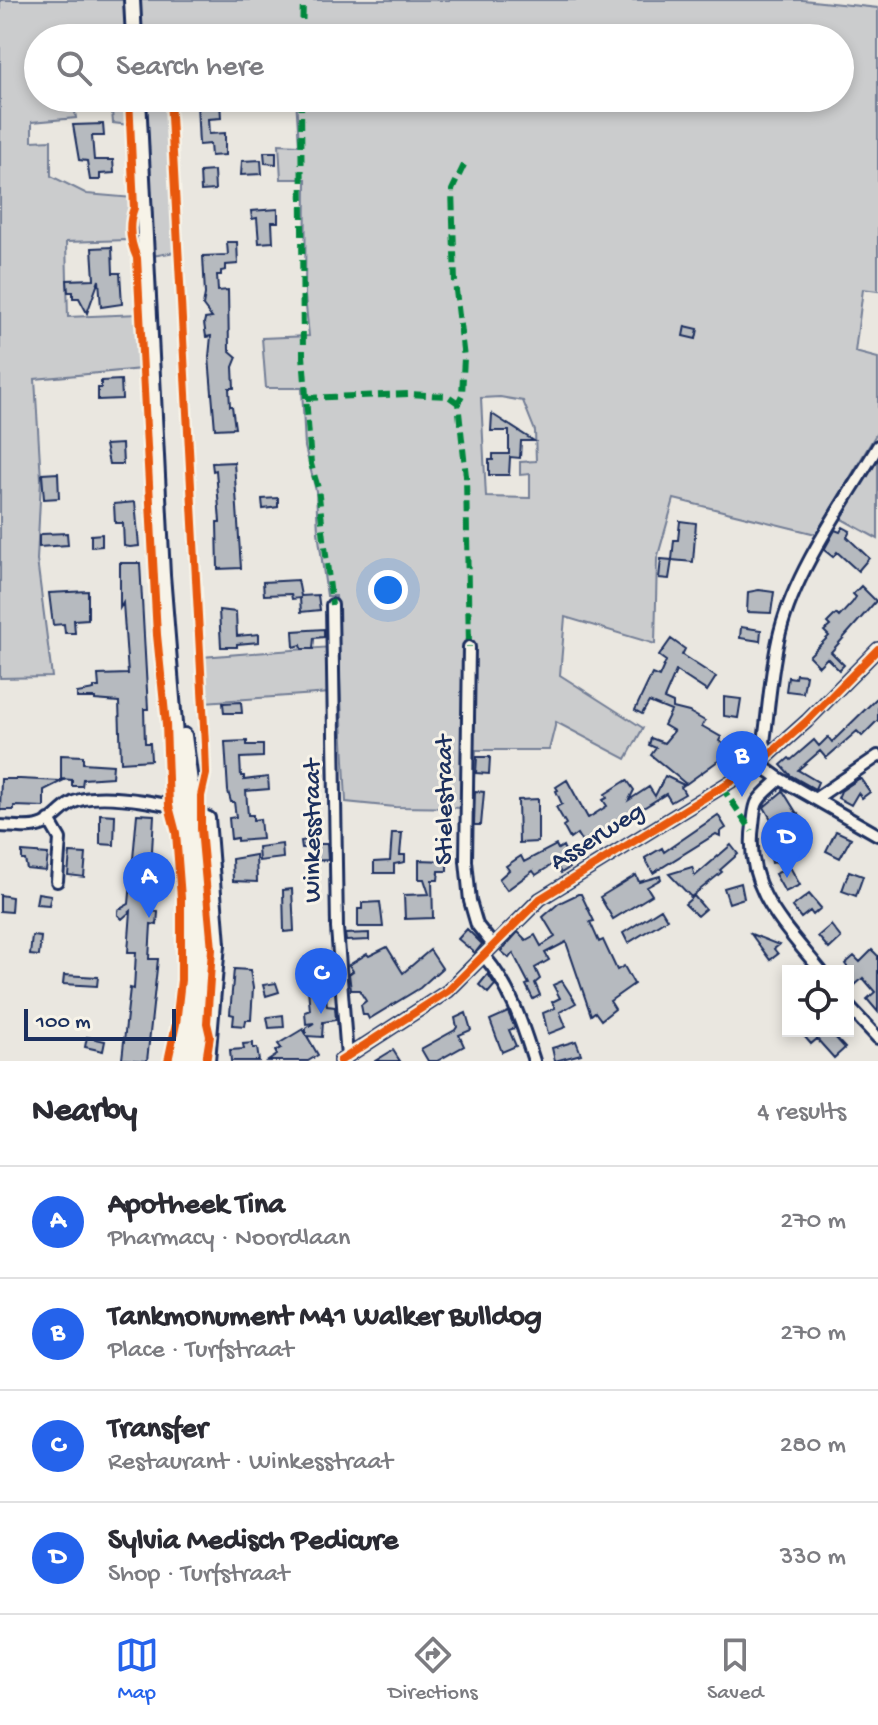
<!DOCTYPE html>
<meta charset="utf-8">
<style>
body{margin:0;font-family:"Gochi Hand",sans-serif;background:#f7f7f7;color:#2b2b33}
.controls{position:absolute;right:24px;bottom:24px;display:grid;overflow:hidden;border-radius:0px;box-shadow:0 4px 12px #0003}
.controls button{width:72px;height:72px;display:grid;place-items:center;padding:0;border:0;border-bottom:2px solid #e1e1e2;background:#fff;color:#2b2b33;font:40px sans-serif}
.scale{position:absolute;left:24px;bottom:20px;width:152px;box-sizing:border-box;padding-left:8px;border:4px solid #1b2f5e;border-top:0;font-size:22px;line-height:28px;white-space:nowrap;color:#1b2f5e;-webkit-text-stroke:6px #f7f3e8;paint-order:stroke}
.you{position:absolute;left:388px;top:590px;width:28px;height:28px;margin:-20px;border:6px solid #fff;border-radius:50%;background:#1a73e8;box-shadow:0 0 0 12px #1a73e833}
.badge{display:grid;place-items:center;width:52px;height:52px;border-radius:50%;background:#2563eb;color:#fff;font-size:26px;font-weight:700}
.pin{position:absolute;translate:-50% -66px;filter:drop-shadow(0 2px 4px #0008)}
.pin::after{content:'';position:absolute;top:42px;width:28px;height:24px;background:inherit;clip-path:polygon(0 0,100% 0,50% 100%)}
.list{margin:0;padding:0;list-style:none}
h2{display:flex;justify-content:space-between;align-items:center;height:104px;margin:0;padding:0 32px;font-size:34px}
h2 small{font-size:26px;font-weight:400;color:#7c7c81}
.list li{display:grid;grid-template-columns:52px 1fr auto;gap:24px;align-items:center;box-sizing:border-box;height:112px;padding:0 32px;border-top:2px solid #e1e1e2}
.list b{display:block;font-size:30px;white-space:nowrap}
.list p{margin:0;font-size:26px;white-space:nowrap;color:#7c7c81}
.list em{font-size:26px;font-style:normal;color:#7c7c81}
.icon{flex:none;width:44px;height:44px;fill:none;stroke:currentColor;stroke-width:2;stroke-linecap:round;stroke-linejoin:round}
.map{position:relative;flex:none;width:878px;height:1061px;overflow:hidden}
.search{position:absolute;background:#fff;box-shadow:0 4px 12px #0003;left:24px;right:24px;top:24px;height:88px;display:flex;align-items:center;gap:20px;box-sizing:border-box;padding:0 28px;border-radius:44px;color:#7c7c81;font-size:30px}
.sheet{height:552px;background:#fff}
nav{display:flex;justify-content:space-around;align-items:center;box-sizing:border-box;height:112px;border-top:2px solid #e1e1e2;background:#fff;font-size:22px;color:#7c7c81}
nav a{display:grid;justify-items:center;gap:4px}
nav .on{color:#2563eb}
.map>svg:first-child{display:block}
</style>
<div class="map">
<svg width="878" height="1061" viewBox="0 0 878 1061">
<rect width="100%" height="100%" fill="#eae7e0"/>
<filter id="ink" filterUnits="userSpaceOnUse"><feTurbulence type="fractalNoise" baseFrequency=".0125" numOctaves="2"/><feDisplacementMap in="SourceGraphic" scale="16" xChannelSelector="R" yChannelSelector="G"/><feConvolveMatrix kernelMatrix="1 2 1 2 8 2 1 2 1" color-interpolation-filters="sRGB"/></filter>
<g filter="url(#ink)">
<path fill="#cbcccd" stroke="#737e96" stroke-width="2" fill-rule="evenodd" d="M 0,0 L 803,0 L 878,8 L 878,291 L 863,289 L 855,352 L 878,358 L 878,431 L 816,534 L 674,499 L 657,559 L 655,644 L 565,617 L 560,675 L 643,728 L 626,759 L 556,722 L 549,750 L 476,750 L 472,808 L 395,807 L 346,802 L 336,596 L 327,596 L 318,532 L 316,491 L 305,447 L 302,388 L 266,388 L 262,338 L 309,336 L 305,296 L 306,179 L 281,179 L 279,144 L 299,145 L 296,98 L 840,98 L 840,38 L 38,38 L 38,98 L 73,98 L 76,118 L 32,122 L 32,141 L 51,140 L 51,176 L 87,194 L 133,198 L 129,125 L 113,123 L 111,98 L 173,98 L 181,251 L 135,259 L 128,240 L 66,242 L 68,317 L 139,314 L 141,369 L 35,379 L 41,479 L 37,560 L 52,677 L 0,678 ZM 500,397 L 523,401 L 535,431 L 536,461 L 520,462 L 520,475 L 530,474 L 530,498 L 486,497 L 481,398 Z
M 878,452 L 878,539 L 840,518 Z
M 331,647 L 330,693 L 204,702 L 202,657 Z"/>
<path fill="#b6babf" stroke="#1b2f5e" stroke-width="2" d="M 89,98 L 102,98 L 103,109 L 89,109 Z
M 220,101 L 221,118 L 208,119 L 209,134 L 225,133 L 225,155 L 211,156 L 210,144 L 199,145 L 197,102 Z
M 103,124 L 104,136 L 92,136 L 94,160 L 113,160 L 114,173 L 100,174 L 100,180 L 90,180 L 87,161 L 79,160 L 73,125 Z
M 264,152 L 276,152 L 276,164 L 265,163 Z
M 261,160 L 262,174 L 241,175 L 242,161 Z
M 214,171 L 215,190 L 201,191 L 200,172 Z
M 278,209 L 278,222 L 272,222 L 273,242 L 259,243 L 257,218 L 252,219 L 251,211 Z
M 227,242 L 237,242 L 238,264 L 226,265 L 226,270 L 221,271 L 221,275 L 217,275 L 218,291 L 228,290 L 229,350 L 237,357 L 233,367 L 234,388 L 229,388 L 230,406 L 232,406 L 235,428 L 215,429 L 209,357 L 211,336 L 206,337 L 204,323 L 205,319 L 212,318 L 203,306 L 205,294 L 203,256 L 228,255 Z
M 112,247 L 113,273 L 120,273 L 122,304 L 101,307 L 99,280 L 87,313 L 79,298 L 73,298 L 73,292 L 68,292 L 67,280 L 94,279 L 92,248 Z
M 685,326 L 698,329 L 696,339 L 683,336 Z
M 121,380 L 122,399 L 98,400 L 98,388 L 101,388 L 101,381 Z
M 492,414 L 534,441 L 521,441 L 520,458 L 510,457 L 509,475 L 489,475 L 489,460 L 493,460 L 493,454 L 509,454 L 509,431 L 491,431 Z
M 122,444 L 123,464 L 109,464 L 105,445 Z
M 234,462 L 241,568 L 218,569 L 217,522 L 220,522 L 216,470 L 213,471 L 212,463 Z
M 58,473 L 59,498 L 44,499 L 42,474 Z
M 278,498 L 278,507 L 263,509 L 262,499 Z
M 135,502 L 139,546 L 130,547 L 124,546 L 123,523 L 115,523 L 114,504 Z
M 680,521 L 696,523 L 693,562 L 672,560 L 674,540 L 678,540 Z
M 843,527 L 850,531 L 847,537 L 869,558 L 858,571 L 837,552 L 833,557 L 824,550 L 835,530 L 840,532 Z
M 67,533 L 68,545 L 39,547 L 39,536 L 42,534 Z
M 102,534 L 102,546 L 91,547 L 91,535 Z
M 661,559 L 672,560 L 669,579 L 659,578 Z
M 120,563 L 140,563 L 148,709 L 144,709 L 145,743 L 150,743 L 151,760 L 121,762 L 119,702 L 95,700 L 95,698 L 77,698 L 77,693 L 94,690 L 94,687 L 99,687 L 98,675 L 128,674 L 123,603 L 120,608 Z
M 298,580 L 301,596 L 318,595 L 320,610 L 301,612 L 300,598 L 292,599 L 291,594 L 264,595 L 263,582 Z
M 861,586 L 876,601 L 831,652 L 844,665 L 839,670 L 827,658 L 819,666 L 809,656 L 829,636 L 824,631 L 830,626 L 827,623 L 836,614 L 839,617 L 852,603 L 856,597 L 853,594 Z
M 759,590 L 774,592 L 771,613 L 747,612 L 748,592 Z
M 88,591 L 88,619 L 74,620 L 75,633 L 65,633 L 64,624 L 53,625 L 49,593 Z
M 219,610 L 236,612 L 237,636 L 259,634 L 259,642 L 237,644 L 237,647 L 221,647 Z
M 741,627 L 761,630 L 760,641 L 740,638 Z
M 324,629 L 324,637 L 314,638 L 313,649 L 302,649 L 301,645 L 294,647 L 293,631 Z
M 671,639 L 685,649 L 682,655 L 716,677 L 707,691 L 676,671 L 664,699 L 673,703 L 673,708 L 689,712 L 705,721 L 702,726 L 721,737 L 719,741 L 733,750 L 686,784 L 651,755 L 656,748 L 649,745 L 651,738 L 664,743 L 674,731 L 664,725 L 671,711 L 649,702 L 642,714 L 635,710 L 652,674 L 659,677 L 666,661 L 659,656 Z
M 796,674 L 806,675 L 803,693 L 786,691 L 788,677 L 795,678 Z
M 724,697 L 741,699 L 738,718 L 724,716 Z
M 878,697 L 878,720 L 862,736 L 857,731 L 826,758 L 820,751 L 798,770 L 818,782 L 815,789 L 790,775 L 781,765 L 789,758 L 791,760 L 814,740 L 819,746 L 828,737 L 832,742 Z
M 241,702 L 242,713 L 224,713 L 223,703 Z
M 247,741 L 247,745 L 263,745 L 263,757 L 240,758 L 241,776 L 244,776 L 244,780 L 268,777 L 269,789 L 246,791 L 248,815 L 253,815 L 253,820 L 260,819 L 262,839 L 237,841 L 237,838 L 231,839 L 229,818 L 236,817 L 234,802 L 231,802 L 228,791 L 225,742 Z
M 61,755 L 83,756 L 83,763 L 113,765 L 112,777 L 83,779 L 82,786 L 72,786 L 72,780 L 61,779 Z
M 477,757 L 490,757 L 489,774 L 476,773 Z
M 665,776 L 684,785 L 681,787 L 685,794 L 671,802 L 666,794 L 629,817 L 607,832 L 609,835 L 586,849 L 577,834 L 570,839 L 563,826 L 566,824 L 556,807 L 562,804 L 556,791 L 558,790 L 556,787 L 567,780 L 588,818 L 607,806 L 603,800 L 607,798 L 605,794 L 627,780 L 634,790 L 629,800 L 649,787 L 655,796 Z
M 860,778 L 870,792 L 862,798 L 858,793 L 851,805 L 838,798 L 841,791 Z
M 1,779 L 20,779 L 62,781 L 44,790 L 44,807 L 14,806 L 14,810 L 0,810 Z
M 475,791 L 484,792 L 481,825 L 474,825 Z
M 783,791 L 796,812 L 802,818 L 784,830 L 786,847 L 790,847 L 791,855 L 785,856 L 787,861 L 772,863 L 767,841 L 783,840 L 764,807 Z
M 538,799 L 538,842 L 519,843 L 518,800 Z
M 100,814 L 115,815 L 114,845 L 100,844 Z
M 137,814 L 154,815 L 149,905 L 152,906 L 152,911 L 158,912 L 157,925 L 151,924 L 149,959 L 158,959 L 147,1061 L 122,1059 L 130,988 L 134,989 L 136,952 L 128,952 L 131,911 L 122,919 L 118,915 L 118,910 L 129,904 Z
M 718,815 L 726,828 L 720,832 L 720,836 L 716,834 L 653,873 L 645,858 L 662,848 L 664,852 Z
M 836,831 L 851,838 L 840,858 L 826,851 Z
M 392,833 L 402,833 L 400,855 L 405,855 L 405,862 L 394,864 L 394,873 L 374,873 L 374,862 L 390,861 Z
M 314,839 L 314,844 L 327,844 L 328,860 L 310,861 L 309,848 L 302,848 L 301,841 Z
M 282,844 L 283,858 L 259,861 L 258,847 Z
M 556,845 L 558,849 L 563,846 L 566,853 L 563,855 L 569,868 L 561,873 L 555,863 L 536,875 L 533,871 L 507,890 L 499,879 L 509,870 L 506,866 L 521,856 L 524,862 Z
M 731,845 L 738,854 L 720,870 L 722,872 L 691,897 L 669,874 L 692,867 L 695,876 Z
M 22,852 L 48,854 L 46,871 L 27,869 L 25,860 L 22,860 Z
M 70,853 L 86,854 L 84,877 L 68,875 Z
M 256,855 L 257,882 L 233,881 L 232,859 Z
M 419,860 L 447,861 L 447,871 L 439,871 L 438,880 L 432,880 L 433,918 L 405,919 L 404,895 L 429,894 L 424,879 L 419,879 Z
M 790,867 L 800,885 L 785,892 L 775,874 Z
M 849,871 L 863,876 L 856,896 L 842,891 Z
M 636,875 L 639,882 L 660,876 L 661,879 L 647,887 L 652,895 L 613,919 L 600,897 Z
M 741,883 L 744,898 L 729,903 L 724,888 Z
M 292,889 L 294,931 L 284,932 L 283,890 Z
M 38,893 L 51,895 L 49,905 L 36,904 Z
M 578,894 L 581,894 L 594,921 L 590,922 L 599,942 L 603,940 L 617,970 L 624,966 L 634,984 L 610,1001 L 615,1009 L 601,1020 L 595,1012 L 591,1015 L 566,942 L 545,953 L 549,960 L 535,968 L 540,979 L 535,983 L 540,995 L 533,999 L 526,985 L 529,984 L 513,953 L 509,958 L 501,951 L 518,932 L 526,940 L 535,935 L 541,946 L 555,937 L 543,917 L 559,903 Z
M 809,894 L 821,908 L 813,915 L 810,911 L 801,918 L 792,907 Z
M 0,895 L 12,897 L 11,912 L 0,911 Z
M 694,896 L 705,909 L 697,916 L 685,904 Z
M 380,902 L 383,927 L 358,927 L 358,909 L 362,909 L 362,903 Z
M 661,909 L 667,919 L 628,943 L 623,933 Z
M 831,925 L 841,938 L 829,949 L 818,936 Z
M 467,929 L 482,944 L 475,953 L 458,939 Z
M 369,933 L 369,940 L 346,941 L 345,934 Z
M 751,934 L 779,945 L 774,949 L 778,954 L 770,960 Z
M 32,936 L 41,937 L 39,956 L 30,955 Z
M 387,947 L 403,973 L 430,950 L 442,968 L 420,988 L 369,1019 L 367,1015 L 363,1015 L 361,1005 L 366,1001 L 359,990 L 351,990 L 349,974 L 353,971 L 349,965 L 367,954 L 369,956 Z
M 872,950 L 878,956 L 878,1012 L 867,999 L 875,992 L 863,978 L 855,985 L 848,977 L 848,968 L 845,964 L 854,956 L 860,962 Z
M 234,969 L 250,970 L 253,988 L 251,1020 L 246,1020 L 245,1026 L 233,1025 L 234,1015 L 230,1014 Z
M 488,974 L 495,985 L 488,993 L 479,985 Z
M 64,975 L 98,977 L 97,986 L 63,984 Z
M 324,977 L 327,1006 L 335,1007 L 336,1020 L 323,1022 L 322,1037 L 307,1036 L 318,1055 L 308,1061 L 268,1061 L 277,1055 L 275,1051 L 281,1048 L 278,1044 L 303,1029 L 306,1034 L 306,1028 L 314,1023 L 306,1024 L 305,1012 L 310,1010 L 307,979 Z
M 562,981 L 576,1003 L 560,1012 L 566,1027 L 548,1034 L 543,1013 L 555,1008 L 552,1002 L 560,998 L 553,985 Z
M 276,983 L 279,992 L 266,996 L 263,985 Z
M 508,1012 L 515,1028 L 509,1030 L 516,1046 L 502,1052 L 490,1020 Z
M 466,1013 L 471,1030 L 459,1035 L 464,1046 L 437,1061 L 428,1061 L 421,1049 L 455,1030 L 457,1027 L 455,1018 Z
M 283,1015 L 284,1027 L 269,1028 L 267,1017 Z
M 809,1031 L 839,1031 L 834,1036 L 845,1048 L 834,1058 L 817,1039 L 811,1044 L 804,1036 Z
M 87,1037 L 105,1041 L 103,1051 L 85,1047 Z
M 576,1041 L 581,1054 L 555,1061 L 552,1048 Z
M 253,1043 L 253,1048 L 257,1048 L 259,1061 L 231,1061 L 230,1050 L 244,1049 L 243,1044 Z
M 393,1050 L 400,1061 L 375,1061 Z"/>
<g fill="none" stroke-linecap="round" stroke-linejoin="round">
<g stroke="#1b2f5e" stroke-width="11">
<path id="lane" d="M 168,98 L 170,98"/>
</g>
<g stroke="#1b2f5e" stroke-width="16">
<path id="street" d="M 332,605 L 337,928 L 347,1057
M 469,647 L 466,861 L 470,901 L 477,925 L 493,945
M 769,755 L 764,742 C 769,706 771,667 780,632 C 797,567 844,504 878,446
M 759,764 L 780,779 L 878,835
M 780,779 C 773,786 763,793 758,801 C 754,807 754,818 753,825 C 744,888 784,925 821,971
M 815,799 L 878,756
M 49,820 L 60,839 L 57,881
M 0,826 C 13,826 31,830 44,824 C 57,818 65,803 80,800 C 108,792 182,805 209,818 L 219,944 L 209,1061
M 484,956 C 510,986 522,1023 534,1061
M 848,1006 L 878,1038
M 340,1061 L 448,991 L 540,899 L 759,764 L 807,721 L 878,649"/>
</g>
<g stroke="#1b2f5e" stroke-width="20">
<path id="secondary" d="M 132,0 L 134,38
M 138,98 L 162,575 L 181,810 L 192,890 L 192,972 L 181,1061
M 184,736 C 198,844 215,953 193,1061"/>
</g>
<use href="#lane" stroke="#f7f3e8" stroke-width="5"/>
<use href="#street" stroke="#f7f3e8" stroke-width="10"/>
<use href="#secondary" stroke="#f7f3e8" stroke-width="14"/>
<path stroke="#00873e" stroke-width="6" stroke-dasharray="12 6" stroke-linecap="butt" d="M 302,38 L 303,0
M 301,98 L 303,355 L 311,464 L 318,488 L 332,605
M 464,165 L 452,190 L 455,282 L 464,358 L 462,395 L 458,403 L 466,476 L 469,647
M 306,398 L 408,394 L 448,396 L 458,403
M 721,786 L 752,831"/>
<g stroke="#f7f3e8" stroke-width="13">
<path id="cycleway" d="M 129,98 L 134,208 C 128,224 130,242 137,258 L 157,635 L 166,724 L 169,806 L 176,833 L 181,898 L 181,980 L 176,1024 L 168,1061
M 170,98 L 205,745 L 206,774 L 201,796 L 201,829 L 212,949 L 207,1023 L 210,1036 L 206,1061
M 340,1061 L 448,991 L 540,899 L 759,764 L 807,721 L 878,649"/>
</g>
<use href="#cycleway" stroke="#e8590c" stroke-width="8"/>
</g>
</g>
<g text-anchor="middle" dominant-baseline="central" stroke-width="6" stroke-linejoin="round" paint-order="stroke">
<g font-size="26" fill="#1b2f5e" stroke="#f7f3e8">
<text transform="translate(446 800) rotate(-90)">Stielestraat</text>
<text transform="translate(314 831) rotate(-90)">Winkesstraat</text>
<text transform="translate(598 838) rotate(-32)">Asserweg</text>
</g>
</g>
</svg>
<div class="controls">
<button><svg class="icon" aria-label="locate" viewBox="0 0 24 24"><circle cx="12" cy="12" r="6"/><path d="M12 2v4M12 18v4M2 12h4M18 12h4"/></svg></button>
</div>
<div class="scale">100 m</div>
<div class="you"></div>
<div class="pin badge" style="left:149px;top:918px">A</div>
<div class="pin badge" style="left:742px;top:797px">B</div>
<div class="pin badge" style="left:321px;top:1014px">C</div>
<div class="pin badge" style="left:787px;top:878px">D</div>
<div class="search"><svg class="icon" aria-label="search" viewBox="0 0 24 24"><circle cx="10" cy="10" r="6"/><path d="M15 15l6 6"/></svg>Search here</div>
</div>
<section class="sheet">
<h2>Nearby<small>4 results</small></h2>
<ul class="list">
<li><span class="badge">A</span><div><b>Apotheek Tina</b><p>Pharmacy · Noordlaan</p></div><em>270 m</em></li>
<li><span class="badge">B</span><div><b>Tankmonument M41 Walker Bulldog</b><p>Place · Turfstraat</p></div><em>270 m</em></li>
<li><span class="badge">C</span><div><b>Transfer</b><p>Restaurant · Winkesstraat</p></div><em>280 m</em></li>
<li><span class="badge">D</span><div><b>Sylvia Medisch Pedicure</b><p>Shop · Turfstraat</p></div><em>330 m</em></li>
</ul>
</section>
<nav>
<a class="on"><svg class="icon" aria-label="map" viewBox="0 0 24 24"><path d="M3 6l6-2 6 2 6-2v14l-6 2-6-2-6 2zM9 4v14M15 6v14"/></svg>Map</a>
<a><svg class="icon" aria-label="directions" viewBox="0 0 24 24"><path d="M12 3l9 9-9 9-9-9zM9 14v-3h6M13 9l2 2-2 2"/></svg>Directions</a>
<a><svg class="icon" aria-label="saved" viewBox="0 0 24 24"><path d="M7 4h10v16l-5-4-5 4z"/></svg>Saved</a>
</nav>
